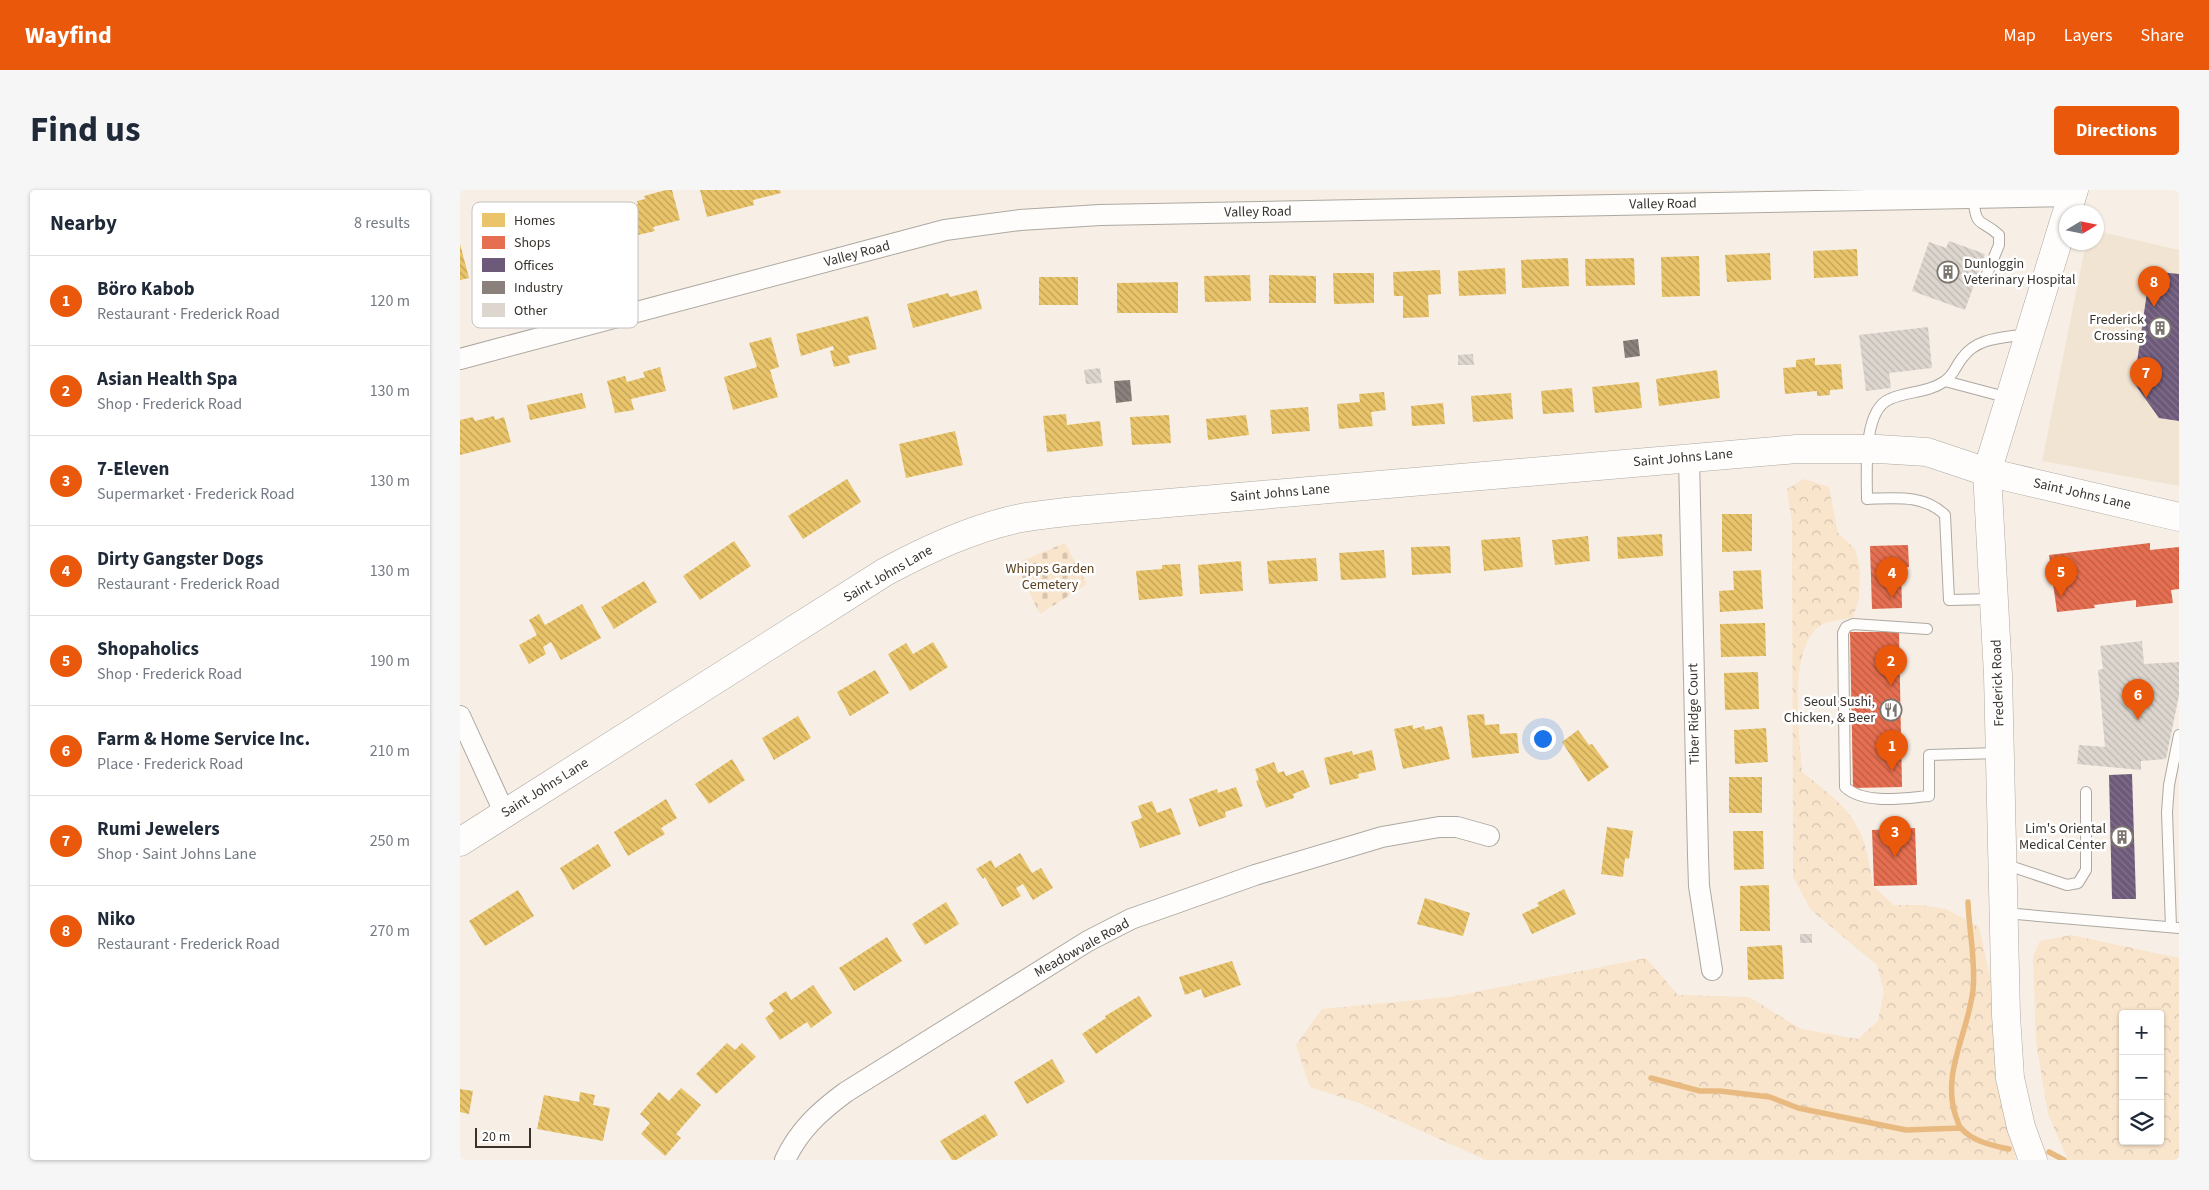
<!DOCTYPE html>
<meta charset="utf-8">
<style>
body{margin:0;font-family:"Source Sans 3",sans-serif;background:#f6f6f7;color:#1f2937}
.controls{position:absolute;right:15px;bottom:15px;display:grid;overflow:hidden;border-radius:5px;box-shadow:0 1px 4px #0004}
.controls button{width:45px;height:45px;display:grid;place-items:center;padding:0;border:0;border-bottom:1px solid #e0e1e3;background:#fff;color:#1f2937;font:25px sans-serif}
.compass{position:absolute;left:1599px;top:15px;width:45px;height:45px;border-radius:50%;background:#fff;box-shadow:0 1px 4px #0004;rotate:80deg}
.scale{position:absolute;left:15px;bottom:12px;width:56px;box-sizing:border-box;padding-left:5px;border:2px solid #39332d;border-top:0;font-size:14px;line-height:18px;white-space:nowrap;color:#39332d;-webkit-text-stroke:4px #fff;paint-order:stroke}
.you{position:absolute;left:1082px;top:548px;width:18px;height:18px;margin:-12px;border:4px solid #fff;border-radius:50%;background:#1a73e8;box-shadow:0 0 0 8px #1a73e833}
.badge{display:grid;place-items:center;width:32px;height:32px;border-radius:50%;background:#ea580c;color:#fff;font-size:16px;font-weight:700}
.pin{position:absolute;translate:-50% -41px;filter:drop-shadow(0 1px 2px #0008)}
.pin::after{content:'';position:absolute;top:26px;width:18px;height:15px;background:inherit;clip-path:polygon(0 0,100% 0,50% 100%)}
.list{margin:0;padding:0;list-style:none}
h2{display:flex;justify-content:space-between;align-items:center;height:65px;margin:0;padding:0 20px;font-size:21px}
h2 small{font-size:16px;font-weight:400;color:#747a83}
.list li{display:grid;grid-template-columns:32px 1fr auto;gap:15px;align-items:center;box-sizing:border-box;height:90px;padding:0 20px;border-top:1px solid #e0e1e3}
.list b{display:block;font-size:19px;white-space:nowrap}
.list p{margin:0;font-size:16px;white-space:nowrap;color:#747a83}
.list em{font-size:16px;font-style:normal;color:#747a83}
.icon{flex:none;width:28px;height:28px;fill:none;stroke:currentColor;stroke-width:2;stroke-linecap:round;stroke-linejoin:round}
.map{position:relative;flex:none;width:1719px;height:970px;overflow:hidden;border-radius:5px}
header{display:flex;align-items:center;gap:30px;box-sizing:border-box;height:70px;padding:0 25px;background:#ea580c;color:#fff}
header strong{font-size:24px}
nav{display:flex;gap:28px;margin-inline-start:auto;font-size:18px}
.intro{display:flex;align-items:center;justify-content:space-between;box-sizing:border-box;height:120px;padding:0 30px}
h1{margin:0;font-size:35px}
.button{padding:12px 22px;border-radius:5px;background:#ea580c;color:#fff;font-size:18px;font-weight:700}
main{display:flex;gap:30px;padding:0 30px}
aside{flex:1;background:#fff;border-radius:5px;box-shadow:0 1px 4px #0004}
.map>svg:first-child{display:block}
</style>
<header>
<strong>Wayfind</strong>
<nav><a>Map</a><a>Layers</a><a>Share</a></nav>
</header>
<div class="intro"><h1>Find us</h1><a class="button">Directions</a></div>
<main>
<aside>
<h2>Nearby<small>8 results</small></h2>
<ul class="list">
<li><span class="badge">1</span><div><b>Böro Kabob</b><p>Restaurant · Frederick Road</p></div><em>120 m</em></li>
<li><span class="badge">2</span><div><b>Asian Health Spa</b><p>Shop · Frederick Road</p></div><em>130 m</em></li>
<li><span class="badge">3</span><div><b>7-Eleven</b><p>Supermarket · Frederick Road</p></div><em>130 m</em></li>
<li><span class="badge">4</span><div><b>Dirty Gangster Dogs</b><p>Restaurant · Frederick Road</p></div><em>130 m</em></li>
<li><span class="badge">5</span><div><b>Shopaholics</b><p>Shop · Frederick Road</p></div><em>190 m</em></li>
<li><span class="badge">6</span><div><b>Farm &amp; Home Service Inc.</b><p>Place · Frederick Road</p></div><em>210 m</em></li>
<li><span class="badge">7</span><div><b>Rumi Jewelers</b><p>Shop · Saint Johns Lane</p></div><em>250 m</em></li>
<li><span class="badge">8</span><div><b>Niko</b><p>Restaurant · Frederick Road</p></div><em>270 m</em></li>
</ul>
</aside>
<div class="map">
<svg width="1719" height="970" viewBox="0 0 1719 970">
<defs>
<pattern id="forest-crowns" width="20" height="18" patternUnits="userSpaceOnUse" patternTransform="scale(1.25)"><rect width="20" height="18" fill="#f9e4cc"/><path d="M2 6a3 3 0 1 1 6 0M12 15a3 3 0 1 1 6 0" fill="none" stroke="#d6c4b0"/></pattern>
<pattern id="cemetery-stones" width="16" height="16" patternUnits="userSpaceOnUse" patternTransform="scale(1.25)"><rect width="16" height="16" fill="#f9e4cc"/><path d="M2 7V4a2 2 0 0 1 4 0v3zM10 15v-3a2 2 0 0 1 4 0v3z" fill="#d6c4b0"/></pattern>
<pattern id="homes-back-hatch" width="6" height="6" patternUnits="userSpaceOnUse" patternTransform="scale(1.25)"><rect width="6" height="6" fill="#e9c46a"/><path d="M-1 5l2 2M0 0l6 6M5-1l2 2" fill="none" stroke="#bea058"/></pattern>
<pattern id="shops-back-hatch" width="6" height="6" patternUnits="userSpaceOnUse" patternTransform="scale(1.25)"><rect width="6" height="6" fill="#e76f51"/><path d="M-1 5l2 2M0 0l6 6M5-1l2 2" fill="none" stroke="#bc5c44"/></pattern>
<pattern id="offices-back-hatch" width="6" height="6" patternUnits="userSpaceOnUse" patternTransform="scale(1.25)"><rect width="6" height="6" fill="#6d597a"/><path d="M-1 5l2 2M0 0l6 6M5-1l2 2" fill="none" stroke="#83738c"/></pattern>
<pattern id="industry-back-hatch" width="6" height="6" patternUnits="userSpaceOnUse" patternTransform="scale(1.25)"><rect width="6" height="6" fill="#8a817c"/><path d="M-1 5l2 2M0 0l6 6M5-1l2 2" fill="none" stroke="#726a66"/></pattern>
<pattern id="building-back-hatch" width="6" height="6" patternUnits="userSpaceOnUse" patternTransform="scale(1.25)"><rect width="6" height="6" fill="#ddd6cf"/><path d="M-1 5l2 2M0 0l6 6M5-1l2 2" fill="none" stroke="#beb8b2"/></pattern>
</defs>
<rect width="100%" height="100%" fill="#f7efe6"/>
<path fill="#f1e4d3" d="M 1637,41 L 1719,60 L 1719,296 L 1582,271 L 1626,53 L 1636,52 Z"/>
<path fill="url(#forest-crowns)" fill-rule="evenodd" d="M 1344,289 L 1369,297 L 1378,343 L 1395,359 L 1400,378 L 1399,409 L 1393,427 C 1384,430 1371,430 1363,434 C 1326,454 1340,547 1342,582 C 1391,620 1405,632 1413,696 L 1434,715 L 1460,715 L 1486,719 L 1519,737 L 1534,805 L 1556,970 L 1026,970 L 899,913 L 850,897 L 836,855 L 862,819 L 990,807 L 1186,768 L 1218,805 L 1289,807 L 1341,839 L 1398,849 L 1418,831 L 1424,802 L 1417,775 L 1351,720 L 1333,687 L 1332,332 L 1327,299 Z
M 1611,745 L 1719,768 L 1719,970 L 1608,970 L 1588,924 L 1576,852 L 1573,767 L 1580,751 ZM 1663,824 L 1700,824 L 1700,951 L 1663,951 Z"/>
<path fill="url(#cemetery-stones)" d="M 605,353 L 627,394 L 580,424 L 555,374 Z"/>
<path fill="url(#homes-back-hatch)" d="M 206,0 L 212,0 L 220,30 L 193,37 L 195,41 L 148,52 L 140,23 L 178,14 L 177,11 L 185,9 L 184,6 Z
M 240,0 L 320,0 L 321,3 L 293,10 L 294,15 L 247,27 Z
M 0,54 L 9,88 L 0,90 Z
M 1397,59 L 1398,86 L 1354,88 L 1353,61 Z
M 1310,63 L 1311,90 L 1267,92 L 1265,65 Z
M 1239,66 L 1240,106 L 1202,107 L 1201,67 Z
M 1108,68 L 1109,96 L 1062,98 L 1061,70 Z
M 1174,68 L 1175,95 L 1126,96 L 1125,69 Z
M 1045,78 L 1046,104 L 999,106 L 998,81 Z
M 980,80 L 981,104 L 968,105 L 969,127 L 943,128 L 943,106 L 934,106 L 933,82 Z
M 873,83 L 914,83 L 914,113 L 874,114 Z
M 790,85 L 791,111 L 745,112 L 744,86 Z
M 809,85 L 856,86 L 856,113 L 809,113 Z
M 579,87 L 618,87 L 618,115 L 579,115 Z
M 718,92 L 718,123 L 657,123 L 657,93 Z
M 517,100 L 522,119 L 453,138 L 447,114 L 488,103 L 490,107 Z
M 408,126 L 417,159 L 388,166 L 390,173 L 374,177 L 370,161 L 374,160 L 373,156 L 341,166 L 336,144 Z
M 311,147 L 319,177 L 310,180 L 318,207 L 273,220 L 264,187 L 297,177 L 289,153 Z
M 1355,168 L 1355,175 L 1381,174 L 1383,199 L 1370,200 L 1370,205 L 1357,206 L 1357,201 L 1325,204 L 1323,178 L 1336,177 L 1336,170 Z
M 200,177 L 206,201 L 171,209 L 174,220 L 155,223 L 147,191 L 165,186 L 167,192 L 185,187 L 183,182 Z
M 1257,180 L 1260,208 L 1199,216 L 1196,189 Z
M 1179,192 L 1182,218 L 1135,223 L 1132,197 Z
M 1112,198 L 1114,222 L 1083,224 L 1081,201 Z
M 924,202 L 926,220 L 911,222 L 913,236 L 879,239 L 877,214 L 900,212 L 899,204 Z
M 122,203 L 126,218 L 70,230 L 67,215 Z
M 1051,203 L 1053,229 L 1013,232 L 1011,206 Z
M 983,213 L 985,234 L 952,236 L 951,216 Z
M 848,217 L 850,241 L 812,244 L 810,220 Z
M 606,224 L 607,235 L 640,231 L 643,256 L 587,262 L 583,226 Z
M 709,225 L 711,253 L 672,255 L 670,227 Z
M 786,225 L 789,245 L 748,250 L 746,229 Z
M 34,226 L 35,230 L 44,227 L 51,252 L 0,265 L 0,230 L 13,227 L 15,231 Z
M 495,241 L 503,275 L 446,288 L 439,254 Z
M 387,289 L 401,312 L 343,349 L 328,326 Z
M 1262,324 L 1292,324 L 1292,361 L 1262,362 Z
M 1202,344 L 1203,366 L 1158,369 L 1157,347 Z
M 1128,346 L 1130,371 L 1095,375 L 1092,350 Z
M 1060,347 L 1063,377 L 1024,381 L 1021,350 Z
M 274,351 L 291,376 L 240,410 L 223,386 Z
M 990,356 L 991,383 L 952,385 L 951,357 Z
M 924,360 L 926,388 L 881,390 L 879,363 Z
M 856,368 L 858,391 L 809,394 L 807,371 Z
M 781,371 L 783,401 L 740,404 L 738,375 Z
M 720,374 L 723,406 L 679,410 L 676,381 L 702,379 L 702,375 Z
M 1301,380 L 1303,419 L 1260,422 L 1259,401 L 1274,400 L 1273,381 Z
M 184,391 L 197,412 L 154,439 L 141,417 Z
M 122,414 L 141,448 L 101,470 L 91,452 L 83,457 L 86,464 L 69,474 L 59,455 L 77,445 L 69,430 L 79,424 L 85,435 Z
M 1305,433 L 1306,466 L 1261,467 L 1260,434 Z
M 473,452 L 488,477 L 450,501 L 428,464 L 446,453 L 453,464 Z
M 415,480 L 429,503 L 390,526 L 377,502 Z
M 1298,482 L 1299,519 L 1265,520 L 1264,483 Z
M 1024,524 L 1025,535 L 1039,534 L 1040,544 L 1057,543 L 1059,563 L 1012,568 L 1007,525 Z
M 338,526 L 351,548 L 314,570 L 302,548 Z
M 953,535 L 953,539 L 964,536 L 965,540 L 982,536 L 990,569 L 943,579 L 934,539 Z
M 1306,538 L 1308,572 L 1275,574 L 1274,540 Z
M 1118,540 L 1129,555 L 1132,554 L 1149,577 L 1128,592 L 1102,552 Z
M 912,560 L 916,580 L 898,584 L 899,588 L 870,595 L 864,568 L 892,561 L 893,565 Z
M 272,569 L 285,590 L 249,614 L 235,594 Z
M 814,572 L 818,583 L 824,581 L 826,586 L 843,580 L 850,597 L 833,604 L 834,608 L 806,618 L 796,591 L 799,590 L 795,579 Z
M 1269,587 L 1302,587 L 1302,623 L 1269,623 Z
M 776,597 L 783,616 L 765,622 L 766,627 L 739,637 L 729,609 L 757,599 L 758,603 Z
M 206,609 L 217,628 L 201,638 L 205,644 L 168,666 L 154,642 Z
M 692,611 L 697,623 L 711,618 L 721,644 L 680,658 L 671,632 L 682,628 L 678,616 Z
M 1147,637 L 1173,641 L 1169,669 L 1165,668 L 1163,687 L 1141,684 Z
M 1273,641 L 1303,641 L 1304,679 L 1274,680 Z
M 138,654 L 151,676 L 113,700 L 100,678 Z
M 560,663 L 572,683 L 581,678 L 593,698 L 573,710 L 563,694 L 556,698 L 561,706 L 542,717 L 525,687 L 523,689 L 516,679 L 531,670 L 535,678 Z
M 1309,695 L 1310,741 L 1280,741 L 1280,696 Z
M 1104,699 L 1116,724 L 1072,744 L 1062,724 L 1079,716 L 1077,713 Z
M 58,700 L 74,726 L 25,756 L 9,731 Z
M 965,708 L 1010,723 L 1003,746 L 957,734 Z
M 486,712 L 499,734 L 465,755 L 452,734 Z
M 427,747 L 442,771 L 394,801 L 379,778 Z
M 1322,755 L 1324,789 L 1288,790 L 1287,757 Z
M 772,771 L 781,795 L 744,808 L 741,799 L 725,805 L 719,787 Z
M 353,795 L 372,823 L 351,838 L 347,832 L 320,850 L 305,828 L 314,821 L 309,813 L 326,801 L 331,810 Z
M 679,806 L 692,826 L 636,864 L 622,844 L 646,828 L 645,826 Z
M 267,853 L 275,860 L 282,853 L 296,867 L 256,904 L 236,884 Z
M 592,869 L 605,892 L 567,914 L 554,892 Z
M 221,898 L 241,915 L 216,944 L 221,948 L 205,966 L 181,944 L 190,933 L 180,924 L 199,902 L 209,911 Z
M 0,899 L 13,901 L 9,924 L 0,922 Z
M 120,902 L 135,905 L 133,915 L 150,918 L 143,951 L 77,939 L 84,905 L 119,912 Z
M 525,924 L 538,945 L 496,970 L 492,970 L 480,951 Z"/>
<path fill="url(#shops-back-hatch)" d="M 1690,353 L 1690,360 L 1719,357 L 1719,399 L 1711,400 L 1713,413 L 1676,417 L 1676,410 L 1634,415 L 1635,418 L 1597,422 L 1589,365 Z
M 1448,355 L 1449,377 L 1441,378 L 1442,418 L 1412,419 L 1410,356 Z
M 1390,442 L 1439,442 L 1442,597 L 1393,598 Z
M 1455,638 L 1457,695 L 1414,696 L 1412,640 Z"/>
<path fill="url(#offices-back-hatch)" d="M 1690,81 L 1719,84 L 1719,231 L 1699,228 L 1674,193 Z
M 1672,584 L 1676,709 L 1652,709 L 1649,585 Z"/>
<path fill="url(#industry-back-hatch)" d="M 1178,149 L 1180,166 L 1165,168 L 1163,151 Z
M 670,190 L 672,211 L 656,213 L 654,191 Z"/>
<g fill="none" stroke-linecap="round" stroke-linejoin="round">
<path stroke="#e8ba80" stroke-width="5.5" d="M 1508,712 C 1509,741 1516,772 1513,800 C 1508,844 1481,883 1496,927 C 1498,930 1498,936 1501,938 C 1511,951 1534,956 1549,959
M 1191,888 L 1240,901 L 1260,901 L 1310,907 L 1338,918 L 1446,940 L 1500,938
M 1589,962 L 1604,970"/>
</g>
<path fill="url(#building-back-hatch)" d="M 1489,51 L 1525,64 L 1505,120 L 1452,101 L 1469,52 L 1486,58 Z
M 1468,137 L 1472,178 L 1429,183 L 1431,198 L 1406,201 L 1399,145 Z
M 1013,164 L 1014,175 L 998,175 L 998,165 Z
M 640,178 L 642,193 L 626,194 L 624,180 Z
M 1682,451 L 1684,474 L 1719,472 L 1719,505 L 1706,569 L 1681,571 L 1681,580 L 1617,574 L 1619,555 L 1645,557 L 1638,480 L 1643,479 L 1640,456 Z
M 1340,744 L 1352,744 L 1352,753 L 1340,753 Z"/>
<g fill="none" stroke-linecap="round" stroke-linejoin="round">
<g stroke="#ada8a1" stroke-width="12">
<path id="lane" d="M 1513,8 C 1517,40 1519,27 1539,45 L 1539,55 L 1527,84
M 1485,191 L 1549,208
M 1534,409 L 1489,410 L 1485,325 C 1464,304 1435,308 1407,309 C 1407,284 1402,220 1430,209 C 1448,201 1468,203 1485,191 C 1494,185 1496,175 1503,167 C 1518,147 1544,148 1566,144
M 1467,439 L 1393,434 L 1386,437 L 1383,443 L 1385,597 C 1404,615 1445,608 1469,606 L 1469,565 L 1539,563
M 1544,674 L 1607,695 L 1618,693 L 1626,680 L 1626,602
M 1544,723 L 1719,738
M 1711,737 L 1707,622 L 1709,595 L 1719,545"/>
</g>
<g stroke="#ada8a1" stroke-width="22">
<path id="street" d="M 0,169 L 485,40 L 560,30 L 640,25 L 1613,6
M 1229,268 L 1238,665 L 1239,696 L 1252,780
M 0,526 L 45,624
M 325,970 C 339,940 360,921 386,902 L 628,751 L 671,729 L 795,685 L 922,647 L 979,637 L 997,637 L 1029,646"/>
</g>
<g stroke="#ada8a1" stroke-width="29">
<path id="secondary" d="M 1607,22 L 1614,0
M 0,652 L 425,382 C 468,359 513,338 561,328 C 579,325 597,323 615,321 L 1337,259 L 1418,259 L 1467,262 L 1527,282 L 1719,327
M 1573,970 L 1561,937 L 1550,888 L 1546,825 L 1538,485 L 1527,282 L 1606,25"/>
</g>
<use href="#lane" stroke="#fefdfb" stroke-width="10"/>
<use href="#street" stroke="#fefdfb" stroke-width="20"/>
<use href="#secondary" stroke="#fefdfb" stroke-width="28"/>
</g>
<defs>
<g id="building-ring" transform="scale(1.125)"><circle r="9.5" fill="#fff" stroke="#7c756e" stroke-width="1.5"/><path d="M-4-6H4V6H1V3H-1V6H-4ZM-2.5-4.3h1.7v1.8h-1.7ZM.8-4.3h1.7v1.8H.8ZM-2.5-1h1.7V.8h-1.7ZM.8-1h1.7V.8H.8Z" fill="#7c756e"/></g>
<g id="restaurant-ring" transform="scale(1.125)"><circle r="9.5" fill="#fff" stroke="#7c756e" stroke-width="1.5"/><path d="M-5-6h1v4h1v-4h1v4h1v-4h1v5L-1.5 .5V6h-2V.5L-5-1ZM5-6V6H3V1.5H1.5Q1.5-4 5-6Z" fill="#7c756e"/></g>
</defs>
<g fill-rule="evenodd">
<use href="#building-ring" x="1488" y="82"/>
<use href="#building-ring" x="1700" y="138"/>
<use href="#restaurant-ring" x="1431" y="520"/>
<use href="#building-ring" x="1662" y="647"/>
</g>
<g text-anchor="middle" dominant-baseline="central" stroke-width="5" stroke-linejoin="round" paint-order="stroke">
<g font-size="14" fill="#39332d" stroke="#fff">
<text transform="translate(1203 14) rotate(-1)">Valley Road</text>
<text transform="translate(798 22) rotate(-1)">Valley Road</text>
<text transform="translate(397 64) rotate(-15)">Valley Road</text>
<text transform="translate(1223 268) rotate(-5)">Saint Johns Lane</text>
<text transform="translate(820 303) rotate(-5)">Saint Johns Lane</text>
<text transform="translate(1622 304) rotate(13)">Saint Johns Lane</text>
<text transform="translate(428 384) rotate(-30)">Saint Johns Lane</text>
<text transform="translate(1538 493) rotate(-92)">Frederick Road</text>
<text transform="translate(1234 524) rotate(-91)">Tiber Ridge Court</text>
<text transform="translate(85 598) rotate(-32)">Saint Johns Lane</text>
<text transform="translate(622 758) rotate(-29)">Meadowvale Road</text>
</g>
<g font-size="14" fill="#39332d" stroke="#fff" text-anchor="end">
<text x="1504" y="74" text-anchor="start">Dunloggin<tspan x="1504" dy="16">Veterinary Hospital</tspan></text>
<text x="1684" y="130">Frederick<tspan x="1684" dy="16">Crossing</tspan></text>
<text x="1415" y="512">Seoul Sushi,<tspan x="1415" dy="16">Chicken, &amp; Beer</tspan></text>
<text x="1646" y="639">Lim's Oriental<tspan x="1646" dy="16">Medical Center</tspan></text>
</g>
<g font-size="14" fill="#5a401f" stroke="#fff">
<text x="590" y="379">Whipps Garden<tspan x="590" dy="16">Cemetery</tspan></text>
</g>
</g>
<rect x="12" y="12" width="166" height="126" rx="8" fill="#fff" stroke="#c4c2c0" stroke-width="1"/>
<rect x="22" y="23" width="23" height="14" fill="#e9c46a"/>
<rect x="22" y="46" width="23" height="13" fill="#e76f51"/>
<rect x="22" y="68" width="23" height="14" fill="#6d597a"/>
<rect x="22" y="91" width="23" height="13" fill="#8a817c"/>
<rect x="22" y="113" width="23" height="14" fill="#ddd6cf"/>
<g font-size="14" fill="#39332d">
<text x="54" y="35">Homes</text>
<text x="54" y="57">Shops</text>
<text x="54" y="80">Offices</text>
<text x="54" y="102">Industry</text>
<text x="54" y="125">Other</text>
</g>
</svg>
<div class="controls">
<button>+</button>
<button>−</button>
<button><svg class="icon" aria-label="layers" viewBox="0 0 24 24"><path d="M12 4l9 5-9 5-9-5zM3 14l9 5 9-5"/></svg></button>
</div>
<svg class="compass" viewBox="-18 -18 36 36"><path d="M0-13l5 13h-10z" fill="#e53935"/><path d="M0 13l5-13h-10z" fill="#747a83"/></svg>
<div class="scale">20 m</div>
<div class="you"></div>
<div class="pin badge" style="left:1432px;top:581px">1</div>
<div class="pin badge" style="left:1431px;top:496px">2</div>
<div class="pin badge" style="left:1435px;top:667px">3</div>
<div class="pin badge" style="left:1432px;top:408px">4</div>
<div class="pin badge" style="left:1601px;top:407px">5</div>
<div class="pin badge" style="left:1678px;top:530px">6</div>
<div class="pin badge" style="left:1686px;top:208px">7</div>
<div class="pin badge" style="left:1694px;top:117px">8</div>
</div>
</main>
